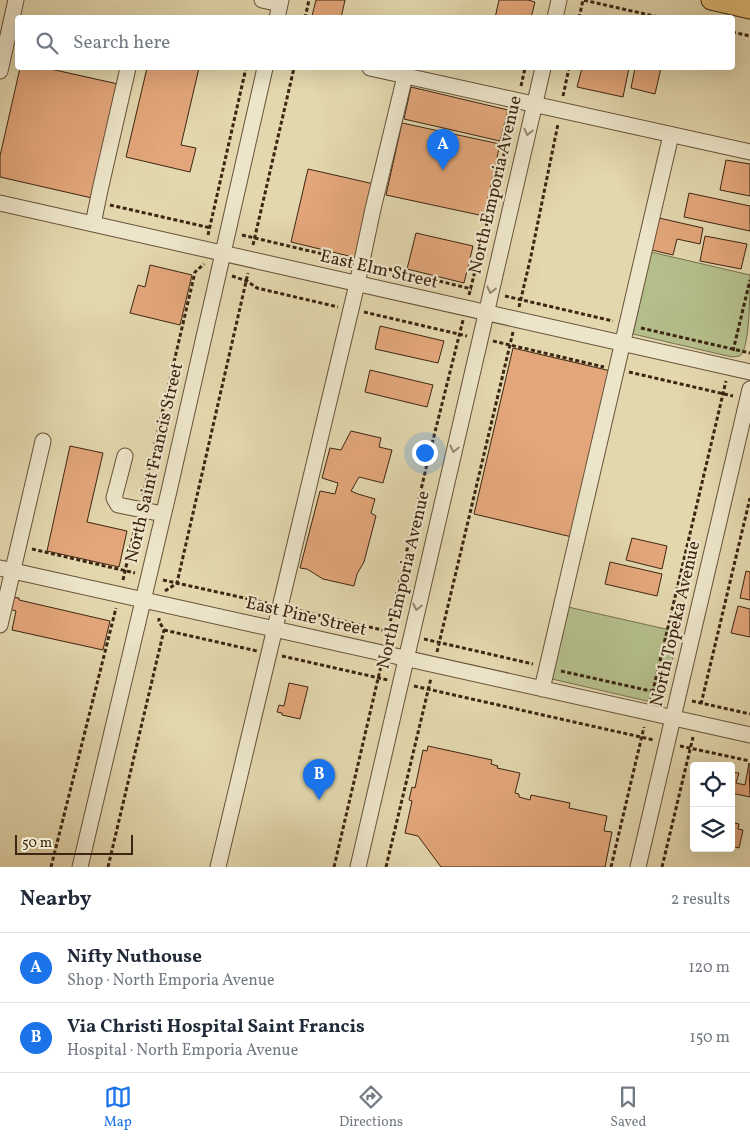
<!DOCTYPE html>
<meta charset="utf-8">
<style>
body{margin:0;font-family:Vollkorn,serif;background:#f2f2f3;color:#1f2937}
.controls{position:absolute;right:15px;bottom:15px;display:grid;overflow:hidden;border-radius:5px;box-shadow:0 5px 20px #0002}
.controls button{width:45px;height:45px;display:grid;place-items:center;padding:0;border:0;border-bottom:1px solid #e0e1e3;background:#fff;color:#1f2937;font:25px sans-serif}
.scale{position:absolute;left:15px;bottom:12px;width:118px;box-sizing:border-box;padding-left:5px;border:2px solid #3d2512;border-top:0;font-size:14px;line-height:18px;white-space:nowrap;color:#3d2512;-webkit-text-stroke:4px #ede5ca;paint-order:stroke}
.you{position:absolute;left:424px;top:452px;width:18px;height:18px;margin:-12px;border:4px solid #fff;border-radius:50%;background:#1a73e8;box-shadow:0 0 0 8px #1a73e833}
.badge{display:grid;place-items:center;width:32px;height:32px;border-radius:50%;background:#1a73e8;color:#fff;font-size:16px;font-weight:700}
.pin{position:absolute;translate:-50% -41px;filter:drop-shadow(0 1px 2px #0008)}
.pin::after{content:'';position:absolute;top:26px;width:18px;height:15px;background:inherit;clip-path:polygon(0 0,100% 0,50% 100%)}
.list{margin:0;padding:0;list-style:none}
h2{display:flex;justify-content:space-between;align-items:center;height:65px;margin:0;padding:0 20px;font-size:21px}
h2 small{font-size:16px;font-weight:400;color:#747a83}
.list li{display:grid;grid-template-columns:32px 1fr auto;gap:15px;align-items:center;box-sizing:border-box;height:70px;padding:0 20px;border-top:1px solid #e0e1e3}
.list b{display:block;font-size:19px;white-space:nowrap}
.list p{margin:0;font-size:16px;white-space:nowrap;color:#747a83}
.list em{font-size:16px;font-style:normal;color:#747a83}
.icon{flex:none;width:28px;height:28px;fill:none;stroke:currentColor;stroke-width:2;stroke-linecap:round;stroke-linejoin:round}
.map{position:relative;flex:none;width:750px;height:867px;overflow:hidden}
.search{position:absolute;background:#fff;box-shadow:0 5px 20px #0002;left:15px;right:15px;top:15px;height:55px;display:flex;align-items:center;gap:12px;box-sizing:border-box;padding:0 18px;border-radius:5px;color:#747a83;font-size:19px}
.sheet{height:205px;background:#fff}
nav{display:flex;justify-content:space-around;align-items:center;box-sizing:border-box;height:70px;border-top:1px solid #e0e1e3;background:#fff;font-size:14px;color:#747a83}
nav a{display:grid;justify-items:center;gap:2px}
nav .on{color:#1a73e8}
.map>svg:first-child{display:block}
</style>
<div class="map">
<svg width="750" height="867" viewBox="0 0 750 867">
<rect width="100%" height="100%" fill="#e3d7ad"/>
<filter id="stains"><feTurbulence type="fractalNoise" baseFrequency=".004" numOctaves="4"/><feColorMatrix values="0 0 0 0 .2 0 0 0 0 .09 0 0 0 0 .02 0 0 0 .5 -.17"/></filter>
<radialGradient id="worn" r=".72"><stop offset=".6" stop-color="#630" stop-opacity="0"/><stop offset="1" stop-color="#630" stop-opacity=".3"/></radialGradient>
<path fill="#b4be8a" stroke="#78724e" d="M 651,252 L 750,275 C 750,290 750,349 740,356 C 740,356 733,357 732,357 L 633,334 Z
M 568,607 L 679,632 L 664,694 L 659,700 L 651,702 L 552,679 Z"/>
<path fill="#e2a67a" stroke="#3d2512" d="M 316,0 L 345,0 L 341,18 L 317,18 L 312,16 Z
M 499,0 L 528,0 L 535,2 L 531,18 L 495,18 Z
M 20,68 L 46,68 L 118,84 L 92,198 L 0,177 L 0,156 Z
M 147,68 L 199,68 L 181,145 L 196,148 L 190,172 L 126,157 Z
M 582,68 L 629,68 L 623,97 L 577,87 Z
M 635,68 L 661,68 L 655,94 L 631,88 Z
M 411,87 L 508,110 L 500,141 L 404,119 Z
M 402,123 L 500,144 L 484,216 L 386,195 Z
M 726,160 L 750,164 L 750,196 L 720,190 Z
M 308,169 L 374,184 L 357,258 L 291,242 Z
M 689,193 L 750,206 L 750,231 L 684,217 Z
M 659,218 L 703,228 L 700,244 L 677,239 L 673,255 L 652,250 Z
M 416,233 L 473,246 L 464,283 L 407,269 Z
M 705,236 L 747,244 L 741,269 L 700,261 Z
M 150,265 L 192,275 L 180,325 L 130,313 L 138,285 L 145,287 Z
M 380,326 L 444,341 L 438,363 L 375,349 Z
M 513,348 L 611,371 L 572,537 L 474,514 Z
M 370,370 L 433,385 L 427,407 L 365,392 Z
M 351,431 L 381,438 L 379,447 L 392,450 L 383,483 L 359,477 L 351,491 L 358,494 L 375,499 L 371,513 L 376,516 L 364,562 L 357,574 L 354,586 L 323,579 L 307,569 L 300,568 L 320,491 L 335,494 L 338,483 L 322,478 L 330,448 L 341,450 Z
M 70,446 L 103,453 L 87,522 L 127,531 L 119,567 L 47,551 Z
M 632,538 L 667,546 L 662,569 L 626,560 Z
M 610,562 L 662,574 L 657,596 L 605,584 Z
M 746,571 L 750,572 L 750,600 L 740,598 Z
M 12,597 L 19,598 L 19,600 L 110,621 L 103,650 L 12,630 L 16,611 L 10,609 Z
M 738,606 L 750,609 L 750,637 L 731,633 Z
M 289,683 L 308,687 L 300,719 L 282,715 L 282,713 L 277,712 L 279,705 L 284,706 Z
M 428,746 L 492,760 L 491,764 L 498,766 L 497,768 L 520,773 L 515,793 L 519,794 L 519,797 L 530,800 L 531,795 L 570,803 L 569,808 L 607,816 L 604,831 L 612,832 L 605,867 L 441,867 L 418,836 L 405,833 L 412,801 L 409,800 L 412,787 L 415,788 L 423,750 L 427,751 Z
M 749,763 L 750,797 L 731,793 L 731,772 L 739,773 L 736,783 L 745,785 Z
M 731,822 L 739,824 L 738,829 L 743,830 L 739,848 L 731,846 Z"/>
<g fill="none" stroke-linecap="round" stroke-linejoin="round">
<g stroke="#665239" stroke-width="17">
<path id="minor" d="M 262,0 L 280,4
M 277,18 L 281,0
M 555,18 L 559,0
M 370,68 L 750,152
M 0,71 L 16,0
M 0,203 L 750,372
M 93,224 L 100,190 L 128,68
M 125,456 L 114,498 L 118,505 L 163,514
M 0,568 L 750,735
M 0,625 L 43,441
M 542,689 L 671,135
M 80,867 L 169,491 L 265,68
M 218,867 L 357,284 L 373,209 L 405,76
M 358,867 L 543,68
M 638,867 L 750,389"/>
</g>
<g stroke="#3d2512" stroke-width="21">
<path id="major" d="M 711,0 L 750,9"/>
</g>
<path stroke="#3d2512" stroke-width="3" stroke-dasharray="4 2.5" stroke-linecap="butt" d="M 305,18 L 309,0
M 579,18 L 583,0 L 663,18
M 732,32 L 750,36
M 521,86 L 525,68
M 563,96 L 569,68
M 110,205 L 211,228
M 208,235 L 246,68
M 242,235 L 348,260
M 253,245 L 294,68
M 376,266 L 472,289
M 232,276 L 247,281 L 257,288 L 338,307
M 469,295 L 514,114
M 505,296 L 613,321
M 519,307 L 531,256 L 558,124
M 364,312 L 467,336
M 641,328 L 750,353
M 493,341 L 604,367
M 733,351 L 750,280
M 629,372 L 733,396
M 143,495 L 195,272 L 204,264
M 32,549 L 135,573
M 123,580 L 136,523
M 163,580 L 267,603
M 165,591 L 177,583 L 248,273
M 293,609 L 399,634
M 164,630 L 257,651
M 424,639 L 533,664
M 386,640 L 427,464 L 463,320
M 437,652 L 513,332
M 282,656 L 388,680
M 561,671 L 664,694
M 414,686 L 654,740
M 651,699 L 726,381
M 692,701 L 750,714
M 701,704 L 750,498
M 680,746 L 750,761
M 51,867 L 116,608
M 108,867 L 164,630 L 159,621 L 159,618
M 334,867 L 381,666
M 386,867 L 431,678
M 611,867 L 644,727
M 662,867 L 693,737"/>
<use href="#minor" stroke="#ede5ca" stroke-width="15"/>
<use href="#major" stroke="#e2bc76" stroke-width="19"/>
</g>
<defs><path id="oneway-chevron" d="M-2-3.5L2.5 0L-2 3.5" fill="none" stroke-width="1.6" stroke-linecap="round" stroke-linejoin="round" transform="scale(1.25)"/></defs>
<g stroke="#95856e">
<use href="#oneway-chevron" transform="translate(528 132) rotate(103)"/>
<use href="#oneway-chevron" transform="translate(491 290) rotate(103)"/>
<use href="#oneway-chevron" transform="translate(454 449) rotate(103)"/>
<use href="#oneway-chevron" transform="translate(417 607) rotate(103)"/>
</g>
<g text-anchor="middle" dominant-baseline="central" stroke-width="4.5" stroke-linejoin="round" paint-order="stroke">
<g font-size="18" fill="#3d2512" stroke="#ede5ca">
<text transform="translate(496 185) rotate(-77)">North Emporia Avenue</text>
<text transform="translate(379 270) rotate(13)">East Elm Street</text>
<text transform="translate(155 463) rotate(-77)">North Saint Francis Street</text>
<text transform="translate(404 580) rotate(-77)">North Emporia Avenue</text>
<text transform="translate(306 617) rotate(13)">East Pine Street</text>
<text transform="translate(676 624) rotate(-77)">North Topeka Avenue</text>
</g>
</g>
<rect width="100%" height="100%" filter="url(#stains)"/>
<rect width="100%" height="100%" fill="url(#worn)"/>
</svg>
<div class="controls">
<button><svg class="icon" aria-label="locate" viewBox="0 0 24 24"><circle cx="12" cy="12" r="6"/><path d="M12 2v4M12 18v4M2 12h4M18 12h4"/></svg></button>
<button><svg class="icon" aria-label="layers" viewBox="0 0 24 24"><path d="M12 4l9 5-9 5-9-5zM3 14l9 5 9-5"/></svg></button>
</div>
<div class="scale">50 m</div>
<div class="you"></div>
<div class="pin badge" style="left:443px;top:170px">A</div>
<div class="pin badge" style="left:319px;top:800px">B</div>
<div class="search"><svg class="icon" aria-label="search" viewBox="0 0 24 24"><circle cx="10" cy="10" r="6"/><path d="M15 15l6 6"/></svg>Search here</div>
</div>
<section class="sheet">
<h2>Nearby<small>2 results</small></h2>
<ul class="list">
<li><span class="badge">A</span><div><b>Nifty Nuthouse</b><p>Shop · North Emporia Avenue</p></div><em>120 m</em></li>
<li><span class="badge">B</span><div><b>Via Christi Hospital Saint Francis</b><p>Hospital · North Emporia Avenue</p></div><em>150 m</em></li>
</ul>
</section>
<nav>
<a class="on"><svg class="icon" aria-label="map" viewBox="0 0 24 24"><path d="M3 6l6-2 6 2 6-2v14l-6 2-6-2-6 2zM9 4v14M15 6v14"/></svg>Map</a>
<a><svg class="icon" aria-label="directions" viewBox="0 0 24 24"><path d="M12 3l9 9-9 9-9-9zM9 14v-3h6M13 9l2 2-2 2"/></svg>Directions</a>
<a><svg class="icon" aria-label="saved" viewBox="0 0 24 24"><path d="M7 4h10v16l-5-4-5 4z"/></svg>Saved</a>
</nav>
